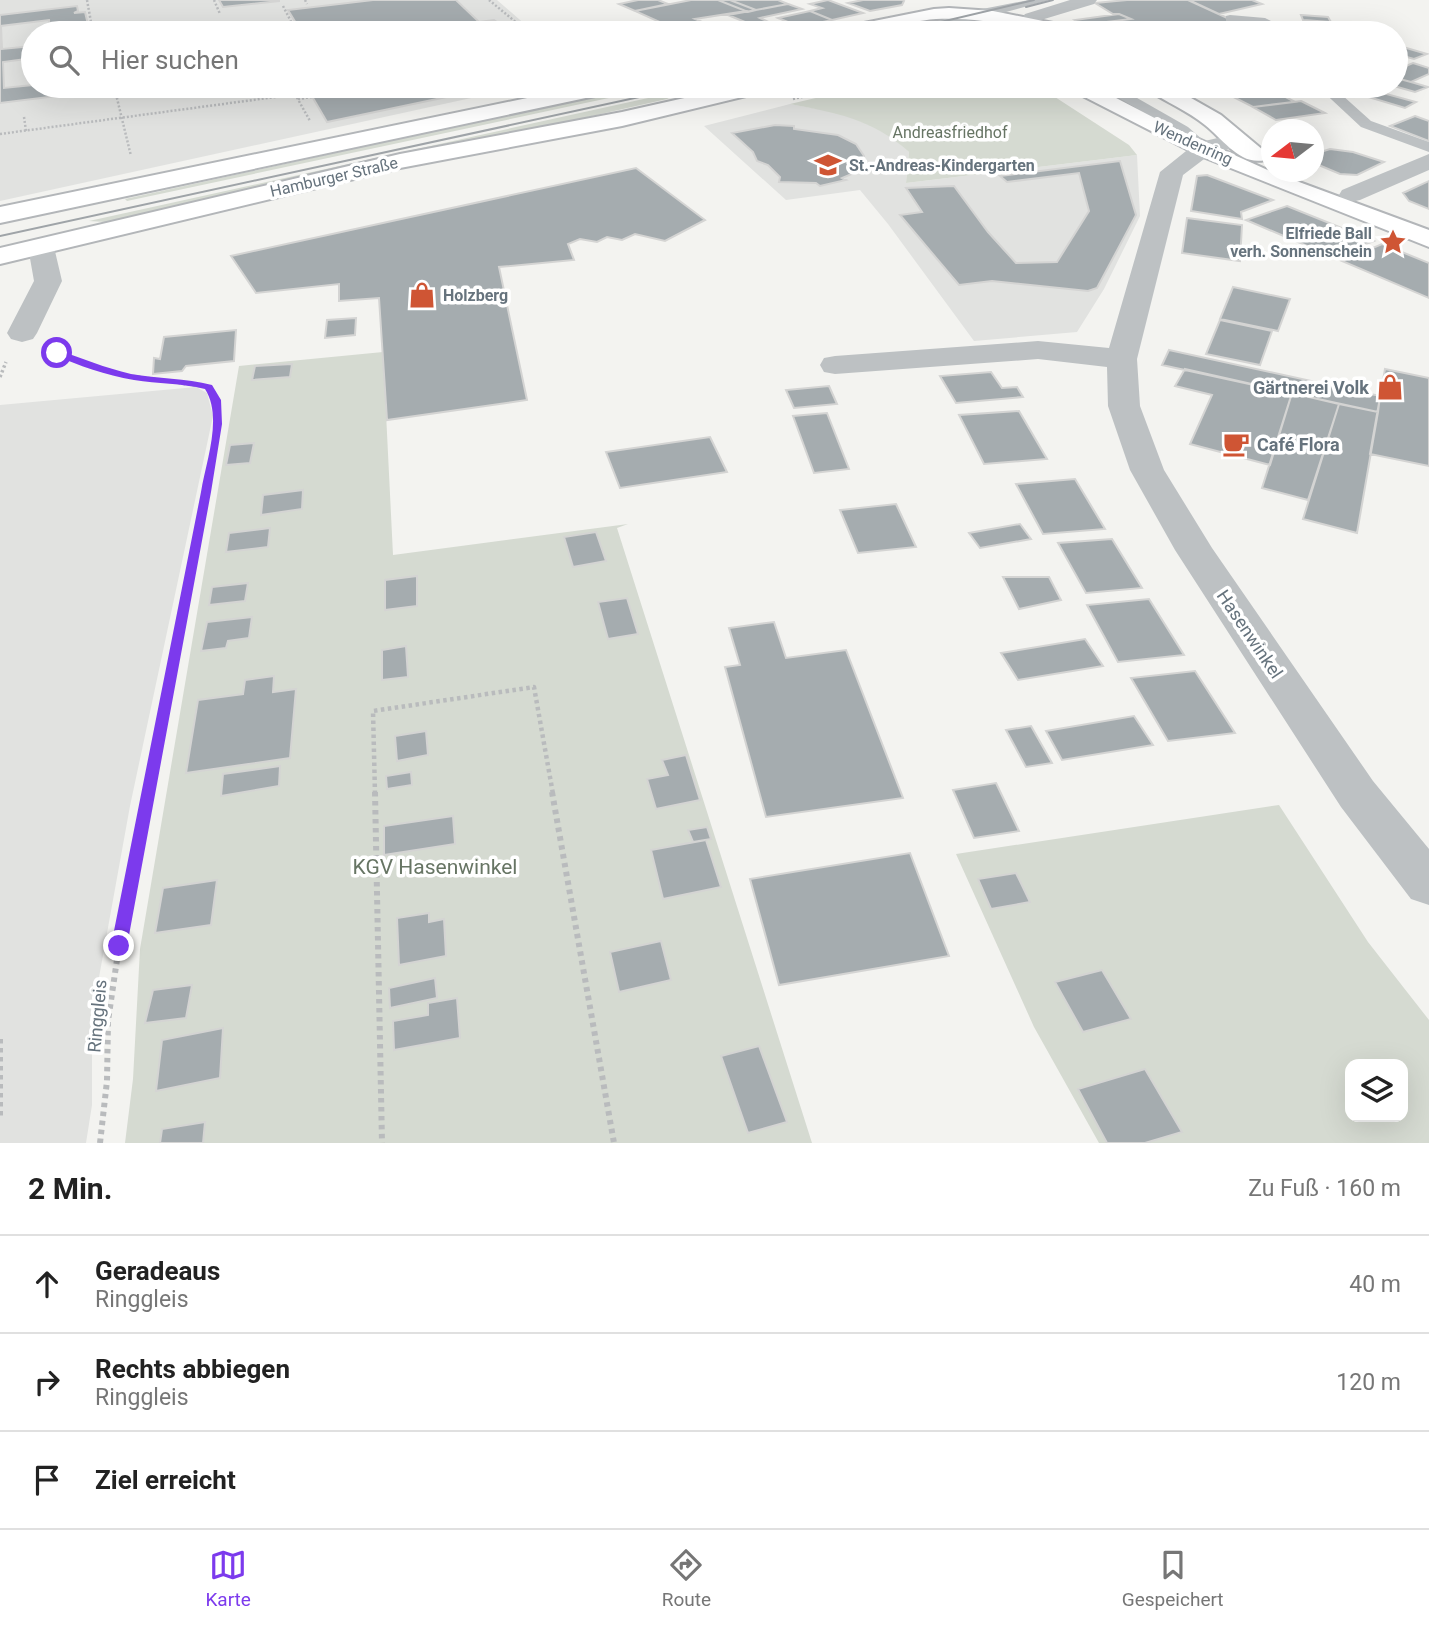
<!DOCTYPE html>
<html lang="de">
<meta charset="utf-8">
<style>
body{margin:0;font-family:Roboto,sans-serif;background:#f2f2f2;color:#222}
.controls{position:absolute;right:21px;bottom:21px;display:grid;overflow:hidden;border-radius:14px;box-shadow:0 7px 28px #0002}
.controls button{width:63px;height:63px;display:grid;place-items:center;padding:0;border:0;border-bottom:2px solid #e0e0e0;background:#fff;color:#222;font:35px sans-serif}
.compass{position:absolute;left:1261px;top:119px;width:63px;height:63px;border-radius:50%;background:#fff;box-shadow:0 7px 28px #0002;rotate:254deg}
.stop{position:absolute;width:21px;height:21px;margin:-16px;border:5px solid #7c3aed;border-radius:50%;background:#fff}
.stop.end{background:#7c3aed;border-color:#fff;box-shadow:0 2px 7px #0008}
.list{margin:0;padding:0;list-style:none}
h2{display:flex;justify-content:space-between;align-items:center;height:91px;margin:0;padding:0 28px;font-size:30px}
h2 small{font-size:23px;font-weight:400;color:#767676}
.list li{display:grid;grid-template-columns:46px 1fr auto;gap:21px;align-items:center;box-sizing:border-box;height:98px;padding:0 28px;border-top:2px solid #e0e0e0}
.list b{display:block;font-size:26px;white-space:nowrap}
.list p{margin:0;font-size:23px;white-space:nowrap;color:#767676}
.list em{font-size:23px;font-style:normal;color:#767676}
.icon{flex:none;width:38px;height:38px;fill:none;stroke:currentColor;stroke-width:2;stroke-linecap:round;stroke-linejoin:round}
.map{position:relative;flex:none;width:1429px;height:1143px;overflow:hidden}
.search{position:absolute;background:#fff;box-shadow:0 7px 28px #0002;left:21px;right:21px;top:21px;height:77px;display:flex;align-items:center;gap:18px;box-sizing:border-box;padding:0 24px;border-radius:38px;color:#767676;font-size:26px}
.sheet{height:385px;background:#fff}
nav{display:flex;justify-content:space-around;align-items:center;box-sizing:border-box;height:98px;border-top:2px solid #e0e0e0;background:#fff;font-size:19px;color:#767676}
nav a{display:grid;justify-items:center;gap:4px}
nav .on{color:#7c3aed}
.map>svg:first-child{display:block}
</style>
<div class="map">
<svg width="1429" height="1143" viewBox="0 0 1429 1143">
<rect width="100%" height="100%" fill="#f3f3f0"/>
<path fill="#e1e2e0" d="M 0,0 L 497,0 L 535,33 L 33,33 L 33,86 L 526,86 L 0,201 Z
M 790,104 L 840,113 L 887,132 L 909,152 L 906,183 L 1137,155 L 1140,216 L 1104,289 L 1077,332 L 974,341 L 888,224 L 860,190 L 786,200 L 704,126 Z
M 196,387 L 207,393 L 213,416 L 130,806 L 92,1016 L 92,1105 L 86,1143 L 0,1143 L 0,405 Z"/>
<path fill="#d5dad1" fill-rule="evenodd" d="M 639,86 L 665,86 L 127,201 L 125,199 Z
M 867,86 L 1038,86 L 1129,145 L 1137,155 L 906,183 L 909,152 C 872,119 837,113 790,104 Z
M 680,91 L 667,99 L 121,223 L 89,221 Z
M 383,352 L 393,555 L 628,524 L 617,528 L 812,1143 L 125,1143 L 133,1079 L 140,949 L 239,366 Z
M 1279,805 L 1368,942 L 1429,1020 L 1429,1143 L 1099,1143 L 1034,1027 L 956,854 ZM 1350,1064 L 1403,1064 L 1403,1117 L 1350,1117 Z"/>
<path fill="#a5acaf" stroke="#d4d4d3" stroke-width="2" d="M 219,0 L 279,0 L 279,1 L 223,7 Z
M 373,0 L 456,0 L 479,22 L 494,20 L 512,33 L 302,33 L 288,10 Z
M 638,0 L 658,0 L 668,4 L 635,11 L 619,4 Z
M 691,0 L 718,0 L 746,11 L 695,19 L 728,33 L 684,33 L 635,11 Z
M 718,0 L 730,0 L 756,10 L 748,12 Z
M 730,0 L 778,0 L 788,4 L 756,10 Z
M 828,0 L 863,13 L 832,20 L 810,11 L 822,8 L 810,4 Z
M 863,0 L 902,0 L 904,1 L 902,5 L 870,11 L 848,3 Z
M 1127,0 L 1188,0 L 1260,33 L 1105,33 L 1098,30 L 1109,28 L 1098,23 L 1131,19 L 1119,14 L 1113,14 L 1095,3 Z
M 1189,0 L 1252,0 L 1262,4 L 1219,14 Z
M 788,4 L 802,9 L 760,18 L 773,24 L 757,27 L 728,15 Z
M 77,6 L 78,11 L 74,13 L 85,12 L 90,33 L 51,33 L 49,20 L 1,26 L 2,49 L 33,46 L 33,58 L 3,62 L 4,88 L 33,85 L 96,86 L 98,91 L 0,103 L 0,15 Z
M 810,11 L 832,20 L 800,27 L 778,18 Z
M 1119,14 L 1131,19 L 1098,23 L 1109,28 L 1098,30 L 1105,33 L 1099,33 L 1075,20 Z
M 1301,15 L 1328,17 L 1331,22 L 1303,20 Z
M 1359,22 L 1369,33 L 1341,33 L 1332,24 Z
M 773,24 L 787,30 L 770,33 L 742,31 Z
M 1295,24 L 1316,26 L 1321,33 L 1302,33 Z
M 655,25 L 672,33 L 614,33 L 619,32 Z
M 1396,45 L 1427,54 L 1414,59 L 1396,54 Z
M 1413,63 L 1429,68 L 1429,74 L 1411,82 L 1396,78 L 1396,70 Z
M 1396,78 L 1411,82 L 1428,87 L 1415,92 L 1394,86 Z
M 306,86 L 499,86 L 327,122 Z
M 1212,86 L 1270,86 L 1265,86 L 1295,102 L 1253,107 Z
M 1345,86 L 1357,86 L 1416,102 L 1405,108 L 1352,92 Z
M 1301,101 L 1325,113 L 1276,120 L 1253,107 Z
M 1415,116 L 1429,121 L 1429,141 L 1390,126 Z
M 775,125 L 794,126 L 794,129 L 838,135 L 856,144 L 864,156 L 862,162 L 850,172 L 854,173 L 842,178 L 846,180 L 820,186 L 816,183 L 779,182 L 780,177 L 768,165 L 757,161 L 753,152 L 732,133 Z
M 1330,149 L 1353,152 L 1384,162 L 1357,175 L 1340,174 L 1314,163 L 1314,154 Z
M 1120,161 L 1136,215 L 1097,288 L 1088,291 L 992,281 L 959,285 L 900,215 L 922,212 L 906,188 L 954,186 L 988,232 L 1016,263 L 1057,262 L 1089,211 L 1079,173 L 1007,182 L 1000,176 Z
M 636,168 L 705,220 L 665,241 L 635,234 L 622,240 L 607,237 L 597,242 L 580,239 L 568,244 L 574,260 L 499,267 L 527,400 L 387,420 L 379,298 L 339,301 L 339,284 L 256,293 L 231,256 Z
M 1207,175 L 1273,200 L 1241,212 L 1242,219 L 1191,211 L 1197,176 Z
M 1429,181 L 1429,209 L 1409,201 L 1403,193 Z
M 1287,206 L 1374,241 L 1333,257 L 1246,220 Z
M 1187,218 L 1242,225 L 1240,261 L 1182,253 Z
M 1382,244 L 1429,263 L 1429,298 L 1342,261 Z
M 1233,287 L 1290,299 L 1278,331 L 1220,319 Z
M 356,318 L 355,335 L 325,338 L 327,320 Z
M 1220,320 L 1272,331 L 1260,365 L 1206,354 Z
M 236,330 L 234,361 L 186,366 L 182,371 L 153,374 L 154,358 L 160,359 L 164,337 Z
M 1169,350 L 1380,396 L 1378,412 L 1162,365 Z
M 292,364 L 290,377 L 252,380 L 255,366 Z
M 1185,369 L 1292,393 L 1270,465 L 1190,444 L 1212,395 L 1175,386 Z
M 1385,369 L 1429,378 L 1429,466 L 1370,454 Z
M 991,372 L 1002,388 L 1017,387 L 1023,397 L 956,403 L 940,376 Z
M 829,386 L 837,404 L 794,408 L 786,390 Z
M 1292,393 L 1339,404 L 1308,500 L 1262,488 Z
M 1339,404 L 1378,412 L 1357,533 L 1303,519 Z
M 1019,411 L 1047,459 L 984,464 L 959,415 Z
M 827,413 L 849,469 L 814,473 L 793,416 Z
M 710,437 L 727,472 L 620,488 L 606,452 Z
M 254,443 L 250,463 L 226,465 L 230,445 Z
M 1075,479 L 1105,529 L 1043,534 L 1016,484 Z
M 303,490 L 302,509 L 261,515 L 263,495 Z
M 896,504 L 916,547 L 858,553 L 840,510 Z
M 1020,524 L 1031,539 L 980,548 L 969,533 Z
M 270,528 L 268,547 L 226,552 L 229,533 Z
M 596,532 L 606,561 L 573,567 L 564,537 Z
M 1112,539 L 1142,588 L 1086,593 L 1058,543 Z
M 417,576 L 417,606 L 385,610 L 385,580 Z
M 1003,577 L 1049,577 L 1061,600 L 1019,609 Z
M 248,583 L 245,601 L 209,605 L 212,587 Z
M 627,598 L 638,634 L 608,639 L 598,602 Z
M 1149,599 L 1184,655 L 1118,662 L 1087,605 Z
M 252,617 L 249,638 L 228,641 L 226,648 L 201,651 L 207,622 Z
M 774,622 L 786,658 L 846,650 L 903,798 L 766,817 L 725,667 L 740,665 L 729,628 Z
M 1085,639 L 1103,666 L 1018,680 L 1001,653 Z
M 406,646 L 408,677 L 382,680 L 382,650 Z
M 1195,671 L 1235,733 L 1168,741 L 1131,678 Z
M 274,676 L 273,692 L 296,689 L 290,758 L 186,773 L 198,700 L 243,694 L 245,680 Z
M 1134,716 L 1153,745 L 1062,760 L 1046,731 Z
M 1031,726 L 1052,763 L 1026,767 L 1006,730 Z
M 426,731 L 428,755 L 397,761 L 395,736 Z
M 686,755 L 700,800 L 656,809 L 647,779 L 668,775 L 662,760 Z
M 280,766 L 279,786 L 221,796 L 223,774 Z
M 411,772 L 412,785 L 387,789 L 386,776 Z
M 996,783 L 1019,831 L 974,838 L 953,790 Z
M 453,816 L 455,844 L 384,855 L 384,826 Z
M 707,827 L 711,839 L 693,842 L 688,830 Z
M 706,840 L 721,887 L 663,899 L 651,850 Z
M 910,853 L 949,956 L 779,985 L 750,879 Z
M 1016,873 L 1030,902 L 991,909 L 978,879 Z
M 217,880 L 211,925 L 155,933 L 163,888 Z
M 429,913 L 429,922 L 444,919 L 446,956 L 399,965 L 397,918 Z
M 661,941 L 671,980 L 619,992 L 610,952 Z
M 1102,970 L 1131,1019 L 1083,1032 L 1055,982 Z
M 435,978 L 437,998 L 390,1008 L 389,988 Z
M 192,985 L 186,1018 L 145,1023 L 153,990 Z
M 457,998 L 460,1038 L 394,1050 L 393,1021 L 428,1015 L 428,1003 Z
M 223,1028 L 220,1078 L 156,1091 L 162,1040 Z
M 759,1046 L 787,1122 L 748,1133 L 721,1056 Z
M 1145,1069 L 1182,1132 L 1145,1143 L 1107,1143 L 1078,1089 Z
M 205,1122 L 203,1143 L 160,1143 L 162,1129 Z"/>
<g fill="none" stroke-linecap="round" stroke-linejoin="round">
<g stroke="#b3b6b9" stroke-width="4">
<path id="primary" d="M 949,8 L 993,11 L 1058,24 L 1060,28 L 1058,32 L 1049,33 C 1013,25 974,17 936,19 C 900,22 874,35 835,33 L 844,27 L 934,9 Z
M 585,86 L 624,86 L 621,90 L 614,92 L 0,223 L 0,207 Z
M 738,86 L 774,86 L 771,90 L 622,126 L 400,168 L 0,264 L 0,248 L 400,154 L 622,112 Z
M 1068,86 L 1093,86 L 1170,126 L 1272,172 L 1429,230 L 1429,247 L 1198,155 L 1071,90 Z
M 1145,86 L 1170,86 L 1221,115 L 1269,155 L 1265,160 C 1240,166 1223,139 1205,125 C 1188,111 1166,102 1148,90 Z"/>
</g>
<path stroke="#b9bbbd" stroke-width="2.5" stroke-dasharray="2 2" stroke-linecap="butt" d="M 87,0 L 93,33 L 115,30 L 116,33
M 214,0 L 220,14
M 305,0 L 307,4
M 489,0 L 529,33
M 283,6 L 297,33
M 247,33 L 261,31
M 791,33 L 812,29
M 114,86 L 131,156
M 295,94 L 310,121
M 794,94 L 827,86
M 298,99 L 312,97
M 793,99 L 850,86
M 24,117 L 26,131
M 0,134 L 305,93 L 301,86"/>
<path stroke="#b9bbbd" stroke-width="3.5" stroke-dasharray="2.5 2.5" stroke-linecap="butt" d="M 57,353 L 116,374 L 209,387 C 227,428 209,477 201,519
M 0,377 L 6,362"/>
<path stroke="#b9bbbd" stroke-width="4.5" stroke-dasharray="3.5 3.5" stroke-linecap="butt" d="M 148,794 L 201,517
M 375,794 L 373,711 L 534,687 L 553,794"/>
<path stroke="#b9bbbd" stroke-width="6" stroke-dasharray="4.5 4.5" stroke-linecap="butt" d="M 375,792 L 382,1143
M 552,792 L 614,1143
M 0,1039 L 0,1117
M 100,1143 L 107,1081 L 108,1021 L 119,946 L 149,792"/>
<path fill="#bdc1c3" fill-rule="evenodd" d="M 1029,0 L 1050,0 L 991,16 L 1021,33 L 1005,33 L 977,19 L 919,33 L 898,33 L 972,11 Z
M 1230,15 L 1265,18 L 1295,33 L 1279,33 L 1259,25 L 1226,22 L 1226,16 Z
M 1099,86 L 1116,86 L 1188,127 L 1212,148 L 1204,153 L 1198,151 L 1178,133 Z
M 1317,86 L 1332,86 L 1371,121 L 1429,142 L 1429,152 L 1361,127 Z"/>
<path fill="#bdc1c3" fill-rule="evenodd" d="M 1070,0 L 1097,0 L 1094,4 L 1031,23 L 1022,18 L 1025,14 Z
M 1235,134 L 1243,136 L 1246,141 L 1243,146 L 1212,153 L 1183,175 L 1137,359 L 1140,406 L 1164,470 L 1212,548 L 1373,781 L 1429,849 L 1429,905 L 1411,899 L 1341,807 L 1175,550 L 1130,470 L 1108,406 L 1107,367 L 1038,359 L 835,374 L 824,372 L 820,365 L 824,358 L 835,356 L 1038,341 L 1109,348 L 1160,172 L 1196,143 Z
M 1429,154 L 1429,170 L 1360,200 L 1351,202 L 1342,200 L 1339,195 L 1342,190 Z
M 41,239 L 50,241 L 54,247 L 62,281 L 37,333 L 33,339 L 22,342 L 11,339 L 7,333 L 34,281 L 28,247 L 32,241 Z"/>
<use href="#primary" fill="#fff" fill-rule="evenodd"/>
<path stroke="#9fa4a8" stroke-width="2" d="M 1026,7 L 1053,0
M 894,33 L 1034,0
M 0,236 L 690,86"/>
</g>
<path fill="#7c3aed" d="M 57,350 C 82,358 105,368 131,374 C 158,379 185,378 212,385 L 221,400 L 222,424 L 211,492 L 127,946 L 119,953 L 111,946 L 201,492 C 206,461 223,417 205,389 C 181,383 158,384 134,380 C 105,375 80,366 54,355 L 53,353 Z"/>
<defs>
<g id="school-bare" transform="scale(2.1)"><path d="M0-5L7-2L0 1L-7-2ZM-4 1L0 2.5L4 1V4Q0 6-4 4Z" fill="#cf5534" stroke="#fff" stroke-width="2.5" paint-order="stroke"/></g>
<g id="sight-bare" transform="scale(2.1)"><path d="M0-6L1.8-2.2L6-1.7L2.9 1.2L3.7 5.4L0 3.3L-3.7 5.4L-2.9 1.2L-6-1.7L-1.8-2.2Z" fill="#cf5534" stroke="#fff" stroke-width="2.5" paint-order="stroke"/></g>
<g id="shop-bare" transform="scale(2.1)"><path d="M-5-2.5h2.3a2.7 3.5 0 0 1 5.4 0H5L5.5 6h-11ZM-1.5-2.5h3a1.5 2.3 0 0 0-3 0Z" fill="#cf5534" stroke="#fff" stroke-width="2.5" paint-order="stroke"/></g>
<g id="cafe-bare" transform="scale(2.1)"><path d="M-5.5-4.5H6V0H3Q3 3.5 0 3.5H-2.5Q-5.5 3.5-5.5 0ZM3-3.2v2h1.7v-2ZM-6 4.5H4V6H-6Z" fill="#cf5534" stroke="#fff" stroke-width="2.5" paint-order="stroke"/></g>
</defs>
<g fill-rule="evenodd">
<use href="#school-bare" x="828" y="165"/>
<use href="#sight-bare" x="1393" y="242"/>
<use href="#shop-bare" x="422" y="295"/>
<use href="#shop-bare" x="1390" y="387"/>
<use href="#cafe-bare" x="1236" y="444"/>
</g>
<g text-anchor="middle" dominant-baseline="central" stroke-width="7" stroke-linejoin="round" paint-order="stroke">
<g font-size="16" fill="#677564" stroke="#fff">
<text x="950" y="132">Andreasfriedhof</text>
</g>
<g font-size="16" fill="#66737d" stroke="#fff">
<text transform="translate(1193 143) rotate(24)">Wendenring</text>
<text transform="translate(334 177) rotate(-13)">Hamburger Straße</text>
</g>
<g font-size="16" font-weight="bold" fill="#66737d" stroke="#fff" text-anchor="start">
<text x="849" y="165">St.-Andreas-Kindergarten</text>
<text x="1372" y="233" text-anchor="end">Elfriede Ball<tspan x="1372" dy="18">verh. Sonnenschein</tspan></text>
<text x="443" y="295">Holzberg</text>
</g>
<g font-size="18" font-weight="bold" fill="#66737d" stroke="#fff" text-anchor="end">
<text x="1369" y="387">Gärtnerei Volk</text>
<text x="1257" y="444" text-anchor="start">Café Flora</text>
</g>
<g font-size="18" fill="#66737d" stroke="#fff">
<text transform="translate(1250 634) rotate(56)">Hasenwinkel</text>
<text transform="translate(97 1016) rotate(-85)">Ringgleis</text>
</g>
<g font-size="21" fill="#677564" stroke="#fff">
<text x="435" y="867">KGV Hasenwinkel</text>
</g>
</g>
</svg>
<div class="controls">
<button><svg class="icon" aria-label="layers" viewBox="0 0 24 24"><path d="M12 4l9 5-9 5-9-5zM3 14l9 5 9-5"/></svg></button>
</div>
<svg class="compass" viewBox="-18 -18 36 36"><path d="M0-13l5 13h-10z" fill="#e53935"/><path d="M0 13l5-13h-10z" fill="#767676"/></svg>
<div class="stop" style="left:57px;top:353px"></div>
<div class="stop end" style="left:119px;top:946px"></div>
<div class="search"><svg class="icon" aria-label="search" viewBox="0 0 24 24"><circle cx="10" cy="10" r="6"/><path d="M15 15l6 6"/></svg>Hier suchen</div>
</div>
<section class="sheet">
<h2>2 Min.<small>Zu Fuß · 160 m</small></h2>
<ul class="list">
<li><svg class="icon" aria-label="ahead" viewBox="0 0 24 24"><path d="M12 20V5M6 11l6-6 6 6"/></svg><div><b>Geradeaus</b><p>Ringgleis</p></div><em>40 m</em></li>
<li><svg class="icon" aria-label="right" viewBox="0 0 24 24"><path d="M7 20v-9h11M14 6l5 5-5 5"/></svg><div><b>Rechts abbiegen</b><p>Ringgleis</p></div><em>120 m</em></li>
<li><svg class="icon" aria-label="arrive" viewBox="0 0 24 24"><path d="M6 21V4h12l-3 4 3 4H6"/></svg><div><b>Ziel erreicht</b></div></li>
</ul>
</section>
<nav>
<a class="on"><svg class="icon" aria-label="map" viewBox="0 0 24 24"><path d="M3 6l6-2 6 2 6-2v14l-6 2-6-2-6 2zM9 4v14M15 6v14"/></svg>Karte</a>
<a><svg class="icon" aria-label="directions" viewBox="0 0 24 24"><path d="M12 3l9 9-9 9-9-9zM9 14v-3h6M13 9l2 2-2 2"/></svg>Route</a>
<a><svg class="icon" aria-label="saved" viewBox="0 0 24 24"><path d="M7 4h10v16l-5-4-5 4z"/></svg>Gespeichert</a>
</nav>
